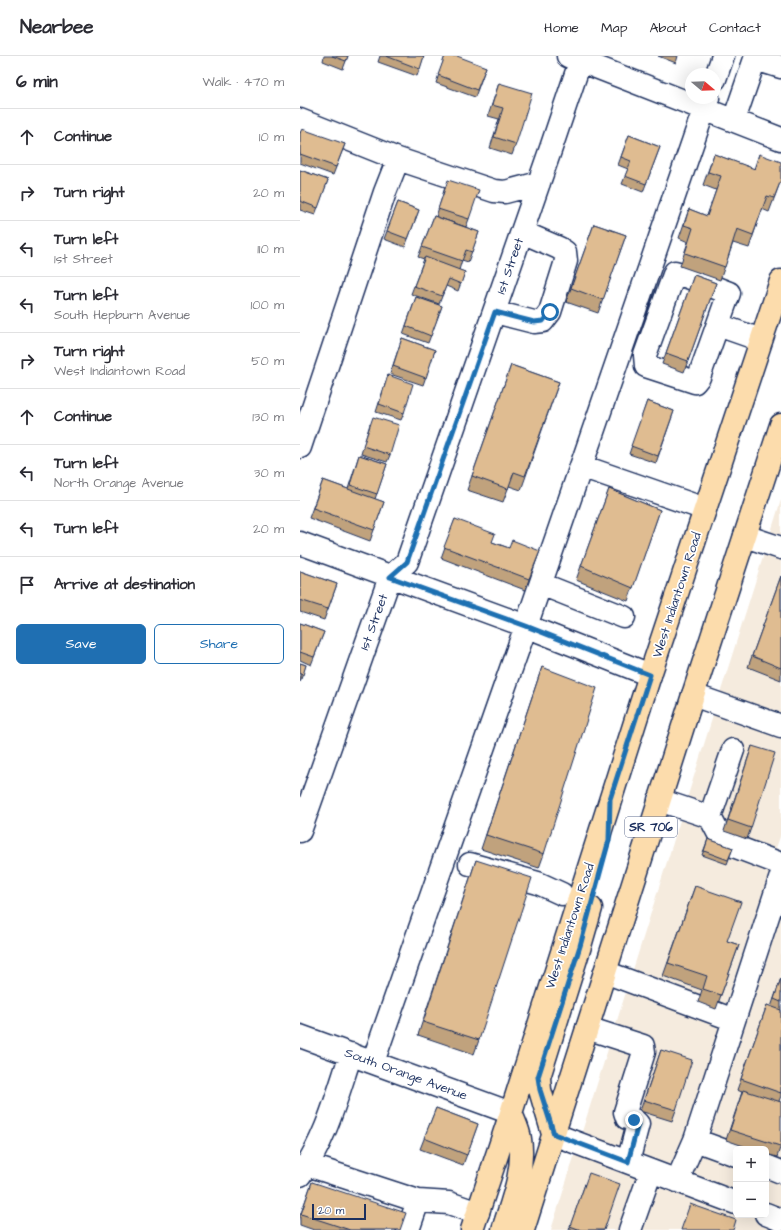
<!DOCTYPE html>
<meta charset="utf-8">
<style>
body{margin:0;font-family:"Architects Daughter",sans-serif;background:#f2f2f3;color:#2b2b33}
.controls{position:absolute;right:12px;bottom:12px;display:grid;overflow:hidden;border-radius:6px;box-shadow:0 4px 16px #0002}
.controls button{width:36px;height:36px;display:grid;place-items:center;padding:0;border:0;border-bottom:1px solid #e1e1e2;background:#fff;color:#2b2b33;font:20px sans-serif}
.compass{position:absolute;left:385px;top:12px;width:36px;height:36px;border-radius:50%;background:#fff;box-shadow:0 4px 16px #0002;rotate:109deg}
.scale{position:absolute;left:12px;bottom:10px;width:54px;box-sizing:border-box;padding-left:4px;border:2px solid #1b2f5e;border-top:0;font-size:11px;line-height:14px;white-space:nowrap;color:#1b2f5e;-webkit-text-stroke:3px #fff;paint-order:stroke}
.stop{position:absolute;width:12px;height:12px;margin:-9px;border:3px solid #1f6fb2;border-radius:50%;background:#fff}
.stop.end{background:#1f6fb2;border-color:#fff;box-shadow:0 1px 4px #0008}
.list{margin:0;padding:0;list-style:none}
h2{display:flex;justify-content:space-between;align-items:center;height:52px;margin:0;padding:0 16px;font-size:17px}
h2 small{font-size:13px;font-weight:400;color:#7c7c81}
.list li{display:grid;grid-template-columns:26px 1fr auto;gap:12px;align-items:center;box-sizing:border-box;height:56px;padding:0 16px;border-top:1px solid #e1e1e2}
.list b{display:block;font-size:15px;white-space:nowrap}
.list p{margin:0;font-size:13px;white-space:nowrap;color:#7c7c81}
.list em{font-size:13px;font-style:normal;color:#7c7c81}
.actions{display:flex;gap:8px;padding:12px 16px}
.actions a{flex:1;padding:9px 0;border:1px solid #1f6fb2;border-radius:6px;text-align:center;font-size:14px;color:#1f6fb2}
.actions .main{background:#1f6fb2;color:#fff}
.icon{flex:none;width:22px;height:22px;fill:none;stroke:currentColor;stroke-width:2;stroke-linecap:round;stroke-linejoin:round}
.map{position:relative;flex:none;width:481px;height:1174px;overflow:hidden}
header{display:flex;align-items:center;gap:24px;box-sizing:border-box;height:56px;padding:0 20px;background:#fff;border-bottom:1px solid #e1e1e2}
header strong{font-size:19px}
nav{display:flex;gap:22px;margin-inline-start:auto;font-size:14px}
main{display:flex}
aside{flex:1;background:#fff}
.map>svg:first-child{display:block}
</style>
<header>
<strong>Nearbee</strong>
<nav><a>Home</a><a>Map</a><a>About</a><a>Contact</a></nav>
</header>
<main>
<aside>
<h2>6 min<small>Walk · 470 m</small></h2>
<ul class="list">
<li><svg class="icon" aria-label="ahead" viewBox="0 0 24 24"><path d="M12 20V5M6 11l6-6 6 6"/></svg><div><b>Continue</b></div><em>10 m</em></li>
<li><svg class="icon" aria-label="right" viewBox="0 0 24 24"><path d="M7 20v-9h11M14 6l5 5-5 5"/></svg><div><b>Turn right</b></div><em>20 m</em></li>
<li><svg class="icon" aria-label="left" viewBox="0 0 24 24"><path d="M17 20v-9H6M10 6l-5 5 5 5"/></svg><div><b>Turn left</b><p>1st Street</p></div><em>110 m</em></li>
<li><svg class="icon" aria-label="left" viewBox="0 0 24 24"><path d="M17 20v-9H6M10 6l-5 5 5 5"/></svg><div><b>Turn left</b><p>South Hepburn Avenue</p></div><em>100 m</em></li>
<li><svg class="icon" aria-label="right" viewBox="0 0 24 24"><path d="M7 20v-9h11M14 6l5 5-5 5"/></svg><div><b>Turn right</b><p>West Indiantown Road</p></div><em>50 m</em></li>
<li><svg class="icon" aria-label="ahead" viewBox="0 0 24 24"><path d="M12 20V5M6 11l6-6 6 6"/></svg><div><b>Continue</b></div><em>130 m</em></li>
<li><svg class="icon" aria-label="left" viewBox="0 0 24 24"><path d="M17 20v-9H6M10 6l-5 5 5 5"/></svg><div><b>Turn left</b><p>North Orange Avenue</p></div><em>30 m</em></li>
<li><svg class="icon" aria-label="left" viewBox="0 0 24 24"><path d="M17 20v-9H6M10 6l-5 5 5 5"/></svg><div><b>Turn left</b></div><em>20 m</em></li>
<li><svg class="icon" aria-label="arrive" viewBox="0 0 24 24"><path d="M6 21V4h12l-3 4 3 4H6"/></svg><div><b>Arrive at destination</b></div></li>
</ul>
<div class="actions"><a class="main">Save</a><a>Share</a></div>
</aside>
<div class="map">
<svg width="481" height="1174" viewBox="0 0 481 1174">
<rect width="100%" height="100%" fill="#fff"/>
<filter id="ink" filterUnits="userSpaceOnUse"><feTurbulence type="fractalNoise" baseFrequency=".025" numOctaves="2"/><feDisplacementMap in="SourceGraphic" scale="8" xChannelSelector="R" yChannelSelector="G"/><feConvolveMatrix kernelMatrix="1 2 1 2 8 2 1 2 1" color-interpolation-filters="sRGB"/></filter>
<g filter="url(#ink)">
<path fill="#f5ebde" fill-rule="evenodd" d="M 481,444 L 481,778 L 476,792 L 481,794 L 481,1174 L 251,1174 ZM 436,1093 L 466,1093 L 466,1159 L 436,1159 Z"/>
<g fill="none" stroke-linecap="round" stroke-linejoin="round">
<g stroke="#1b2f5e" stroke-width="25">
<path id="minor" d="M 268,0 L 481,83
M 455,3 L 481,11
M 415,23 L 423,0
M 0,64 L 98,103
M 434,64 L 456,0
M 375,216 L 429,237 L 399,321 L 395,326 L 346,310 L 345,299 Z
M 195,256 L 234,266 L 243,265 L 250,256 L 266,205 L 265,196 L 259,192 L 222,176
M 418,269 L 461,284
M 0,391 L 85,136 L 98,103 L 194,135 L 205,136 L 239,127
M 281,410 L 405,453
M 445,480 L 481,492
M 0,487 L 226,570 L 350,619
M 241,528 L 324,561
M 393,639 L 481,670
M 359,744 L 410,761 L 433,694
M 410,761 L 423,786 L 481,808
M 0,775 L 90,521 L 107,506 L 251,92 L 282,0
M 170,808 L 238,827 L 262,838
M 305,916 L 434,964
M 287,972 L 343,990 L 344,996 L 325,1056 L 327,1062 L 334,1064 L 338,1068 L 328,1106
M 0,980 L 211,1057
M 73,1006 L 226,570 L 408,42
M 253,1078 L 436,1147
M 395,1084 L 436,1099
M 8,1109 L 118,1145 L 108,1174
M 466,1110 L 481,1116
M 0,1119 C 26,1084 37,1039 51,998
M 377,1125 L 395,1084 L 481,820
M 118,1145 L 149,1147 L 178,1157
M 466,1158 L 481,1164
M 330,1174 L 351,1115"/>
</g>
<g stroke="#1b2f5e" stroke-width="25">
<path id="major" d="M 253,1078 L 240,1034 L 239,1021 L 280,890 L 291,852
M 172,1174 L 211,1057 L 350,619 L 481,225
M 203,1174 C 212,1145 225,1114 220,1083 C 219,1074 214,1065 211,1057
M 223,1174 L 393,639 L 481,369"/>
</g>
<use href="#minor" stroke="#fff" stroke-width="22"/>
<use href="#major" stroke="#fcdcac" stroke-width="22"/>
</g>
<path fill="#c0a27d" stroke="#1b2f5e" d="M 24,0 L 48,0 L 43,13 L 23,5 Z
M 80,0 L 124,0 L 117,20 L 78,6 Z
M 145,0 L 186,11 L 175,41 L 136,27 Z
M 358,0 L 378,0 L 376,7 Z
M 199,27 L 216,88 L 212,99 L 190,92 L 199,63 L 188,60 Z
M 0,77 L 45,88 L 33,119 L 0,107 Z
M 329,79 L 360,91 L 343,136 L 322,128 L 328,113 L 318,109 Z
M 414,98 L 454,113 L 459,98 L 481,124 L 469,156 L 462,153 L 449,192 L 433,187 L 420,224 L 380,210 L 388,186 L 379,182 L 389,153 L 407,160 L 416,134 L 403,129 Z
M 0,114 L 28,124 L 15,159 L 0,154 Z
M 145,131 L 169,163 L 166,171 L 136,161 Z
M 98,146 L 119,154 L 105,191 L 84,183 Z
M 134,160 L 179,176 L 168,206 L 162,204 L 159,214 L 165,216 L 158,235 L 146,230 L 139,248 L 111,238 L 124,203 L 118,201 Z
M 294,168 L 326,179 L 298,257 L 266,246 Z
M 394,219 L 416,227 L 384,316 L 362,308 Z
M 116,241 L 142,250 L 128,287 L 103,278 Z
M 102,282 L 135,294 L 123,329 L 90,318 Z
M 211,309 L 259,326 L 221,434 L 209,430 L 203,446 L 167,434 Z
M 88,319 L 104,357 L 101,364 L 76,356 Z
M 347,345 L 374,355 L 356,407 L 329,398 Z
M 70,368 L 90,399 L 87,406 L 61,398 Z
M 59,399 L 87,408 L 75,443 L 84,446 L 70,485 L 9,462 L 23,424 L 48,433 Z
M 309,433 L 360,454 L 328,545 L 276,524 Z
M 155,463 L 192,486 L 209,492 L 240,495 L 225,534 L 141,502 Z
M 0,515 L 37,528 L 24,564 L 0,556 Z
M 481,520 L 481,624 L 448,611 Z
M 0,567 L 24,576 L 11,609 L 0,604 Z
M 0,607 L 6,609 L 0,626 Z
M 242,611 L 244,798 L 239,812 L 181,793 Z
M 452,690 L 451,772 L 447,783 L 424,775 Z
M 408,783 L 433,792 L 427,808 L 402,799 Z
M 176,804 L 179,984 L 174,998 L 118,979 Z
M 395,830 L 427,885 L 439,889 L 416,953 L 398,946 L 402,934 L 363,920 Z
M 481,922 L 481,1040 L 479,1045 L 481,1089 L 477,1101 L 466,1098 L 466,1093 L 452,1093 L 426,1084 L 442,1036 L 437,1034 L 467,949 L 471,951 Z
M 361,994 L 376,1054 L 372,1065 L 340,1055 Z
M 136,1052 L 178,1068 L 163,1109 L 120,1093 Z
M 12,1126 L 100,1174 L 14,1174 L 0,1169 L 0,1160 Z
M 285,1128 L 304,1174 L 269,1174 Z"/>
<path fill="#dfbc91" stroke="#1b2f5e" d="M 32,0 L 48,0 L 46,5 Z
M 86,0 L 124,0 L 120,13 Z
M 145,0 L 157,0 L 186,11 L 177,34 L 138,19 Z
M 199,27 L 232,37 L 216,88 L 194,81 L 203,52 L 192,49 Z
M 2,73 L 45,88 L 36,111 L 0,98 L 0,77 Z
M 329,79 L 360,91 L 346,128 L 325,120 L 331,105 L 321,101 Z
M 414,98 L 455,113 L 459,98 L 481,106 L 481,124 L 474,142 L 467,140 L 453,179 L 437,173 L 425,211 L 385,197 L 393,172 L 384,169 L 389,153 L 407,160 L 421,120 L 408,116 Z
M 0,114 L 28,124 L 18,152 L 0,145 Z
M 148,124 L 179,134 L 169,163 L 138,153 Z
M 98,146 L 119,154 L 108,183 L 87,175 Z
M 134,160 L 179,176 L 172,196 L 166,194 L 162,205 L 122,191 Z
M 294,168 L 326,179 L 303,244 L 271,232 Z
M 125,201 L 165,216 L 161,228 L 149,223 L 142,240 L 114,230 Z
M 394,219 L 416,227 L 388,305 L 366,297 Z
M 116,241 L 142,250 L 131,280 L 106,270 Z
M 102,282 L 135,294 L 126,322 L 93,310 Z
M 211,309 L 259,326 L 225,420 L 214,416 L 208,433 L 172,420 Z
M 88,319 L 113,328 L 104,357 L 79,348 Z
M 347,345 L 374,355 L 358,400 L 331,390 Z
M 73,361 L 99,369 L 90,399 L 63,390 Z
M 59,399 L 87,408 L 77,438 L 50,429 Z
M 23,424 L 84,446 L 74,474 L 13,452 Z
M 309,433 L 360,454 L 333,532 L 281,510 Z
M 155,463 L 195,478 L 192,486 L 209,492 L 212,484 L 240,495 L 229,523 L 144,491 Z
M 0,515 L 37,528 L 28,553 L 0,544 Z
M 481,520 L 481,612 L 452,600 Z
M 0,567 L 24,576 L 14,601 L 0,596 Z
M 0,607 L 6,609 L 3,619 L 0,618 Z
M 242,611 L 297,632 L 244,798 L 186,779 Z
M 452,690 L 475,697 L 451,772 L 428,764 Z
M 408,783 L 433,792 L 428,804 L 404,795 Z
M 176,804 L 232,822 L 179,984 L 123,966 Z
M 395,830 L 441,846 L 427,885 L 439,889 L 421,939 L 403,933 L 407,920 L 368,907 Z
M 481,922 L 481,946 L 474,943 Z
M 467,949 L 481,954 L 481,1037 L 441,1023 Z
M 361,994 L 392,1004 L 376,1054 L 344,1044 Z
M 443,1034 L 481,1046 L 481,1089 L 480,1090 L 430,1074 Z
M 136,1052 L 178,1068 L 167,1099 L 124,1082 Z
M 289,1117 L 320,1128 L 304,1174 L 281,1174 L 270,1170 Z
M 12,1126 L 106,1157 L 100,1174 L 50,1174 L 1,1158 Z
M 390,1148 L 436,1164 L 433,1174 L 381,1174 Z"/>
</g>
<g fill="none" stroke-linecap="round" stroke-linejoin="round" filter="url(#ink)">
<path stroke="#1f6fb2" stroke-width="5" d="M 250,256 L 243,265 L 234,266 L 195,256 L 107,506 L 90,521 L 226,570 L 350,619 L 310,743 L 309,784 L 280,890 L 238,1021 L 240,1034 L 254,1078 L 328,1106 L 338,1068 L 334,1064"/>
</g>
<g text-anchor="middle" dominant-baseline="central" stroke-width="3.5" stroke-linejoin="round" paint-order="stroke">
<rect fill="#fff" stroke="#5f6d8e" stroke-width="1" x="325" y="761" width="52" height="20" rx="3"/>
<g font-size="12" font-weight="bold" fill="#1b2f5e">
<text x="351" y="771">SR 706</text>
</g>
<g font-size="13" fill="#1b2f5e" stroke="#fff">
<text transform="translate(210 210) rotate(-71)">1st Street</text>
<text transform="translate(377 539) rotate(-72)">West Indiantown Road</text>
<text transform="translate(74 566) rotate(-70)">1st Street</text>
<text transform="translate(270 870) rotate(-72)">West Indiantown Road</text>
<text transform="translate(106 1018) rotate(20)">South Orange Avenue</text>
</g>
</g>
</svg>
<div class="controls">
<button>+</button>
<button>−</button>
</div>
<svg class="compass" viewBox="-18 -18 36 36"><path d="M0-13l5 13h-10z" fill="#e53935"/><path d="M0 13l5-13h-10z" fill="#7c7c81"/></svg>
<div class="scale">20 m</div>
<div class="stop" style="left:250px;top:256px"></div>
<div class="stop end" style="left:334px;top:1064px"></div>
</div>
</main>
